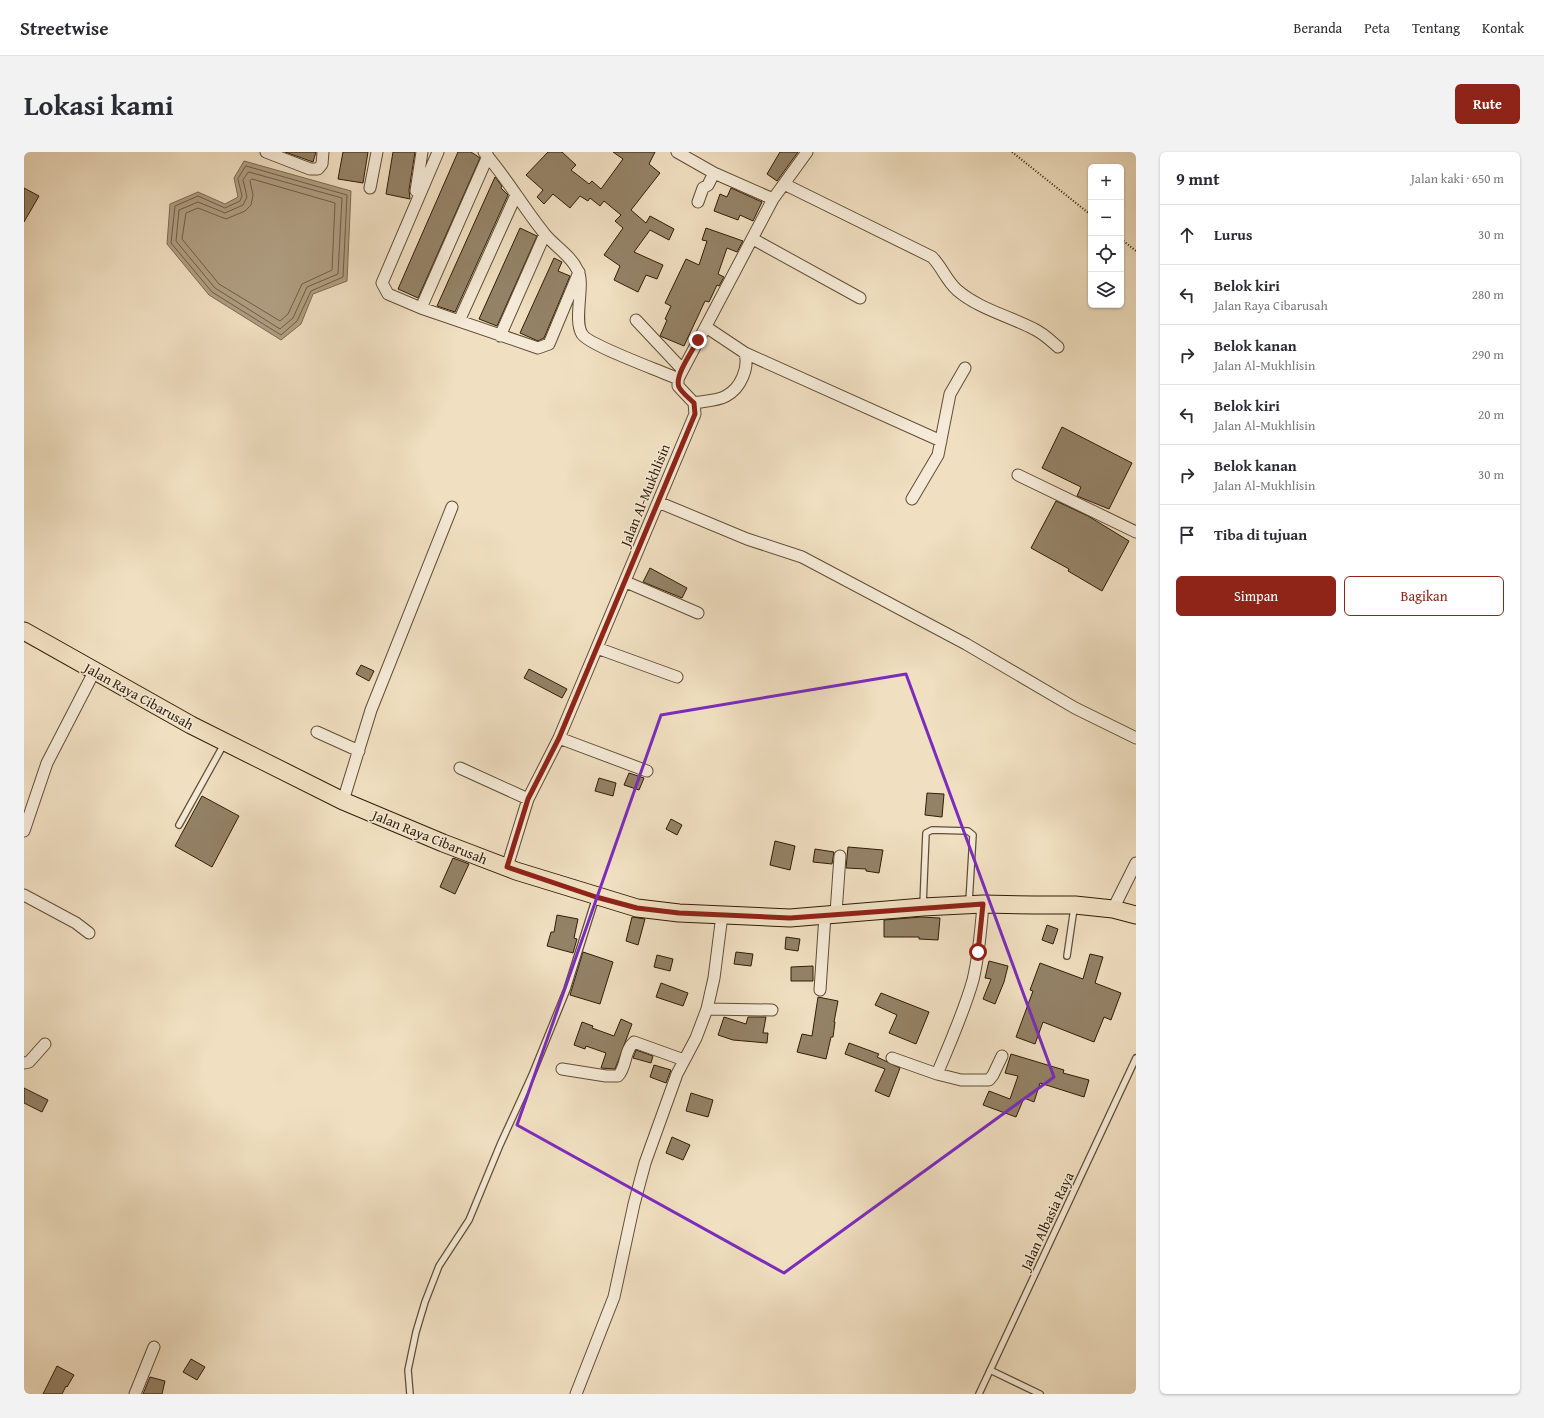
<!DOCTYPE html>
<html lang="id">
<meta charset="utf-8">
<style>
body{margin:0;font-family:"Gentium Book Plus",serif;background:#f2f2f3;color:#2b2b33}
.controls{position:absolute;right:12px;top:12px;display:grid;overflow:hidden;border-radius:6px;box-shadow:0 1px 3px #0004}
.controls button{width:36px;height:36px;display:grid;place-items:center;padding:0;border:0;border-bottom:1px solid #e1e1e2;background:#fff;color:#2b2b33;font:20px sans-serif}
.stop{position:absolute;width:12px;height:12px;margin:-9px;border:3px solid #8f2418;border-radius:50%;background:#fff}
.stop.end{background:#8f2418;border-color:#fff;box-shadow:0 1px 4px #0008}
.list{margin:0;padding:0;list-style:none}
h2{display:flex;justify-content:space-between;align-items:center;height:52px;margin:0;padding:0 16px;font-size:17px}
h2 small{font-size:13px;font-weight:400;color:#7c7c81}
.list li{display:grid;grid-template-columns:26px 1fr auto;gap:12px;align-items:center;box-sizing:border-box;height:60px;padding:0 16px;border-top:1px solid #e1e1e2}
.list b{display:block;font-size:15px;white-space:nowrap}
.list p{margin:0;font-size:13px;white-space:nowrap;color:#7c7c81}
.list em{font-size:13px;font-style:normal;color:#7c7c81}
.actions{display:flex;gap:8px;padding:12px 16px}
.actions a{flex:1;padding:9px 0;border:1px solid #8f2418;border-radius:6px;text-align:center;font-size:14px;color:#8f2418}
.actions .main{background:#8f2418;color:#fff}
.icon{flex:none;width:22px;height:22px;fill:none;stroke:currentColor;stroke-width:2;stroke-linecap:round;stroke-linejoin:round}
.map{position:relative;flex:none;width:1112px;height:1242px;overflow:hidden;border-radius:6px}
header{display:flex;align-items:center;gap:24px;box-sizing:border-box;height:56px;padding:0 20px;background:#fff;border-bottom:1px solid #e1e1e2}
header strong{font-size:19px}
nav{display:flex;gap:22px;margin-inline-start:auto;font-size:14px}
.intro{display:flex;align-items:center;justify-content:space-between;box-sizing:border-box;height:96px;padding:0 24px}
h1{margin:0;font-size:28px}
.button{padding:10px 18px;border-radius:6px;background:#8f2418;color:#fff;font-size:14px;font-weight:700}
main{display:flex;gap:24px;padding:0 24px}
aside{flex:1;background:#fff;border-radius:6px;box-shadow:0 1px 3px #0004}
.map>svg:first-child{display:block}
</style>
<header>
<strong>Streetwise</strong>
<nav><a>Beranda</a><a>Peta</a><a>Tentang</a><a>Kontak</a></nav>
</header>
<div class="intro"><h1>Lokasi kami</h1><a class="button">Rute</a></div>
<main>
<div class="map">
<svg width="1112" height="1242" viewBox="0 0 1112 1242">
<rect width="100%" height="100%" fill="#f0dfc1"/>
<filter id="stains"><feTurbulence type="fractalNoise" baseFrequency=".005" numOctaves="4"/><feColorMatrix values="0 0 0 0 .2 0 0 0 0 .09 0 0 0 0 .02 0 0 0 .5 -.17"/></filter>
<radialGradient id="worn" r=".72"><stop offset=".6" stop-color="#630" stop-opacity="0"/><stop offset="1" stop-color="#630" stop-opacity=".3"/></radialGradient>
<path fill="#af9d81" stroke="#7c6a50" d="M 220,9 L 327,39 L 323,129 L 289,142 L 277,172 L 257,188 L 185,143 L 143,92 L 146,52 L 174,40 L 201,52 L 214,45 L 210,26 Z"/>
<g fill="none" stroke-linecap="round" stroke-linejoin="round">
<path stroke="#705d44" stroke-width="1" d="M 222,14 L 323,43 L 319,125 L 287,139 L 273,169 L 257,183 L 188,140 L 147,91 L 151,54 L 174,44 L 201,56 L 216,49 L 218,44 L 214,27 Z
M 225,20 L 318,46 L 314,122 L 283,135 L 269,166 L 256,177 L 191,136 L 152,89 L 155,58 L 174,50 L 201,61 L 219,53 L 223,45 L 219,28 Z
M 228,27 L 311,51 L 308,118 L 278,132 L 264,162 L 256,169 L 195,132 L 158,87 L 162,61 L 174,56 L 202,67 L 221,59 L 227,53 L 229,43 L 226,29 Z"/>
</g>
<path fill="#948267" stroke="#301d06" d="M 261,0 L 292,0 L 289,10 Z
M 319,0 L 344,0 L 339,31 L 314,27 Z
M 369,0 L 391,0 L 385,38 L 386,47 L 362,42 Z
M 434,0 L 447,0 L 456,6 L 394,146 L 374,137 Z
M 524,0 L 538,0 L 552,13 L 547,18 L 565,32 L 568,29 L 577,37 L 599,7 L 589,0 L 631,0 L 625,12 L 636,21 L 607,58 L 622,71 L 626,64 L 650,77 L 645,88 L 626,78 L 610,100 L 639,113 L 633,127 L 622,123 L 614,140 L 590,128 L 596,114 L 580,103 L 599,76 L 591,69 L 597,63 L 580,49 L 576,54 L 566,46 L 564,49 L 556,44 L 546,56 L 529,42 L 520,52 L 513,45 L 519,38 L 502,23 Z
M 756,0 L 774,0 L 753,29 L 743,22 Z
M 471,25 L 478,34 L 477,36 L 484,43 L 431,160 L 413,154 Z
M 0,36 L 15,44 L 0,70 Z
M 707,36 L 738,50 L 729,69 L 716,63 L 714,68 L 690,59 L 696,42 L 703,45 Z
M 496,76 L 513,84 L 473,174 L 455,167 Z
M 682,76 L 719,89 L 713,100 L 703,96 L 694,122 L 700,125 L 695,134 L 693,133 L 685,150 L 681,149 L 660,194 L 636,184 L 643,168 L 641,167 L 647,154 L 641,151 L 662,107 L 675,113 L 683,89 L 678,88 Z
M 530,106 L 538,110 L 534,119 L 546,124 L 520,186 L 514,189 L 496,181 Z
M 1038,275 L 1108,311 L 1085,357 L 1053,344 L 1057,335 L 1018,316 Z
M 1032,349 L 1064,364 L 1105,389 L 1078,439 L 1044,419 L 1045,417 L 1007,396 Z
M 626,416 L 663,436 L 658,446 L 619,430 Z
M 337,513 L 350,519 L 345,529 L 332,522 Z
M 505,517 L 543,537 L 538,546 L 500,526 Z
M 605,621 L 620,626 L 615,638 L 600,633 Z
M 575,626 L 592,631 L 589,644 L 571,639 Z
M 903,641 L 920,642 L 918,665 L 901,663 Z
M 178,644 L 215,664 L 188,715 L 151,694 Z
M 647,667 L 658,673 L 653,683 L 642,677 Z
M 751,689 L 771,694 L 766,718 L 746,713 Z
M 824,695 L 859,698 L 855,721 L 842,719 L 842,717 L 822,716 Z
M 791,697 L 810,700 L 808,712 L 789,710 Z
M 429,706 L 445,712 L 431,742 L 416,735 Z
M 533,763 L 554,767 L 550,786 L 553,787 L 549,801 L 523,794 L 527,780 L 530,780 Z
M 608,765 L 621,767 L 614,793 L 602,789 Z
M 897,765 L 916,766 L 914,788 L 895,787 L 895,785 L 860,785 L 860,768 Z
M 1023,773 L 1034,777 L 1029,792 L 1018,788 Z
M 762,785 L 776,787 L 774,799 L 761,797 Z
M 559,800 L 589,810 L 576,852 L 546,843 Z
M 712,800 L 729,802 L 727,814 L 710,812 Z
M 1066,802 L 1079,805 L 1071,831 L 1097,841 L 1087,868 L 1080,865 L 1070,890 L 1019,870 L 1011,892 L 992,885 L 1009,839 L 1006,838 L 1016,811 L 1059,827 Z
M 633,803 L 649,807 L 646,819 L 630,815 Z
M 965,809 L 984,814 L 980,830 L 971,852 L 959,847 L 967,827 L 961,826 Z
M 789,814 L 789,829 L 767,829 L 767,815 Z
M 637,831 L 664,841 L 659,854 L 632,845 Z
M 857,841 L 905,860 L 892,892 L 865,881 L 873,863 L 851,853 Z
M 794,845 L 814,849 L 810,870 L 811,870 L 809,885 L 807,885 L 802,907 L 773,900 L 778,882 L 788,884 Z
M 700,865 L 722,872 L 724,865 L 742,865 L 739,881 L 744,881 L 743,891 L 709,888 L 694,883 Z
M 597,867 L 608,872 L 591,917 L 577,916 L 582,901 L 562,894 L 561,897 L 550,893 L 558,870 L 569,874 L 568,876 L 590,884 Z
M 825,891 L 855,902 L 853,905 L 876,916 L 865,945 L 851,939 L 861,917 L 821,902 Z
M 612,898 L 629,904 L 627,911 L 609,906 Z
M 987,902 L 1040,918 L 1039,921 L 1065,928 L 1060,945 L 1016,931 L 1010,950 L 1000,946 L 992,965 L 959,953 L 965,939 L 986,947 L 994,924 L 981,921 Z
M 630,913 L 647,918 L 642,931 L 626,925 Z
M 0,936 L 24,948 L 18,960 L 0,951 Z
M 667,941 L 689,948 L 684,965 L 662,959 Z
M 648,985 L 666,993 L 659,1008 L 642,1001 Z
M 167,1207 L 181,1215 L 173,1228 L 159,1220 Z
M 33,1214 L 50,1223 L 43,1235 L 42,1234 L 38,1242 L 19,1242 Z
M 126,1225 L 141,1229 L 138,1242 L 119,1242 Z"/>
<g fill="none" stroke-linecap="round" stroke-linejoin="round">
<g stroke="#604e35" stroke-width="8">
<path id="service" d="M 155,673 L 200,592
M 899,753 L 902,681 L 908,678 L 944,679 L 949,683 L 945,750
M 1043,804 L 1050,756
M 966,1218 L 1016,1242
M 386,1242 L 384,1218 L 392,1180 L 401,1150 L 415,1114 L 445,1068 L 476,993 L 508,923 L 543,837 L 572,745
M 955,1242 L 1112,906"/>
</g>
<g stroke="#604e35" stroke-width="13">
<path id="minor" d="M 242,0 L 286,17 L 294,17 L 298,12 L 299,0
M 414,0 L 358,131 L 364,142 L 397,156 L 514,196 L 525,192 L 555,120
M 460,0 C 482,25 499,55 520,81 C 530,94 547,103 554,119 C 561,132 549,168 558,182 C 564,193 637,219 654,227
M 653,0 L 690,21 L 749,47
M 760,32 L 908,105 C 918,115 922,128 933,138 C 955,157 985,164 1010,177 C 1019,181 1027,189 1034,195
M 346,36 L 353,0
M 392,39 L 398,0
M 674,50 L 679,36 L 684,33 L 690,21
M 729,87 L 836,146
M 397,156 L 464,4
M 612,168 L 658,217
M 435,169 L 492,43
M 476,184 L 521,82
M 721,201 L 917,289
M 670,251 C 680,249 693,249 702,244 C 717,236 725,216 721,201 L 682,175
M 994,323 L 1112,380
M 888,347 L 914,303 L 926,242 L 941,216
M 634,350 L 723,387 L 778,405 L 942,492 L 1051,556 L 1112,586
M 602,430 L 674,461
M 573,496 L 653,525
M 293,580 L 335,599
M 535,586 L 623,619
M 436,616 L 504,647
M 319,649 L 347,558 L 428,355
M 0,679 L 23,611 L 70,520
M 483,715 L 504,647 L 535,586 L 671,262 L 670,251 L 654,234 L 654,227 L 749,47 L 783,0
M 0,743 L 52,771 L 65,781
M 1089,757 L 1112,711
M 812,761 L 816,704
M 796,838 L 801,763
M 683,857 L 748,858
M 868,906 L 913,922 C 926,891 940,860 949,828 C 955,803 957,778 959,752
M 0,911 L 5,910 L 21,892
M 538,917 L 582,924 L 594,924 C 603,915 600,898 610,890 L 660,908
M 913,922 L 937,928 L 965,928 L 969,923 L 978,904
M 111,1242 L 130,1195
M 552,1242 L 590,1145 L 610,1052 L 621,1011 L 653,922 L 672,886 L 683,857 L 690,826 L 698,763"/>
</g>
<g stroke="#301d06" stroke-width="19">
<path id="primary" d="M 0,479 L 167,573 L 319,649 L 419,691 L 492,719 L 613,756 L 655,761 L 766,766 L 899,755 L 959,752 L 1010,753 L 1051,753 L 1089,757 L 1112,763"/>
</g>
<path stroke="#301d06" stroke-width="2" stroke-dasharray="1 2" stroke-linecap="butt" d="M 988,0 L 1067,63
M 1097,87 L 1112,99"/>
<use href="#service" stroke="#f5ead7" stroke-width="5.5"/>
<use href="#minor" stroke="#f5ead7" stroke-width="11"/>
<use href="#primary" stroke="#f0dfc1" stroke-width="17"/>
</g>
<g fill="none" stroke-linecap="round" stroke-linejoin="round">
<path stroke="#8f2418" stroke-width="5" d="M 674,188 C 669,198 650,224 655,235 C 658,241 665,246 670,251 L 671,262 L 535,586 L 504,647 L 483,715 L 572,745 L 613,756 L 655,761 L 766,766 L 959,752 L 954,800"/>
</g>
<path fill="none" stroke="#7b2cbf" stroke-width="3" stroke-linejoin="round" d="M 882,522 L 1030,925 L 760,1121 L 493,973 L 637,563 Z"/>
<g text-anchor="middle" dominant-baseline="central" stroke-width="3" stroke-linejoin="round" paint-order="stroke">
<g font-size="14" fill="#301d06" stroke="#f5ead7">
<text transform="translate(621 343) rotate(-68)">Jalan Al-Mukhlisin</text>
<text transform="translate(115 544) rotate(29)">Jalan Raya Cibarusah</text>
<text transform="translate(406 685) rotate(22)">Jalan Raya Cibarusah</text>
<text transform="translate(1023 1069) rotate(-65)">Jalan Albasia Raya</text>
</g>
</g>
<rect width="100%" height="100%" filter="url(#stains)"/>
<rect width="100%" height="100%" fill="url(#worn)"/>
</svg>
<div class="controls">
<button>+</button>
<button>−</button>
<button><svg class="icon" aria-label="locate" viewBox="0 0 24 24"><circle cx="12" cy="12" r="6"/><path d="M12 2v4M12 18v4M2 12h4M18 12h4"/></svg></button>
<button><svg class="icon" aria-label="layers" viewBox="0 0 24 24"><path d="M12 4l9 5-9 5-9-5zM3 14l9 5 9-5"/></svg></button>
</div>
<div class="stop" style="left:954px;top:800px"></div>
<div class="stop end" style="left:674px;top:188px"></div>
</div>
<aside>
<h2>9 mnt<small>Jalan kaki · 650 m</small></h2>
<ul class="list">
<li><svg class="icon" aria-label="ahead" viewBox="0 0 24 24"><path d="M12 20V5M6 11l6-6 6 6"/></svg><div><b>Lurus</b></div><em>30 m</em></li>
<li><svg class="icon" aria-label="left" viewBox="0 0 24 24"><path d="M17 20v-9H6M10 6l-5 5 5 5"/></svg><div><b>Belok kiri</b><p>Jalan Raya Cibarusah</p></div><em>280 m</em></li>
<li><svg class="icon" aria-label="right" viewBox="0 0 24 24"><path d="M7 20v-9h11M14 6l5 5-5 5"/></svg><div><b>Belok kanan</b><p>Jalan Al-Mukhlisin</p></div><em>290 m</em></li>
<li><svg class="icon" aria-label="left" viewBox="0 0 24 24"><path d="M17 20v-9H6M10 6l-5 5 5 5"/></svg><div><b>Belok kiri</b><p>Jalan Al-Mukhlisin</p></div><em>20 m</em></li>
<li><svg class="icon" aria-label="right" viewBox="0 0 24 24"><path d="M7 20v-9h11M14 6l5 5-5 5"/></svg><div><b>Belok kanan</b><p>Jalan Al-Mukhlisin</p></div><em>30 m</em></li>
<li><svg class="icon" aria-label="arrive" viewBox="0 0 24 24"><path d="M6 21V4h12l-3 4 3 4H6"/></svg><div><b>Tiba di tujuan</b></div></li>
</ul>
<div class="actions"><a class="main">Simpan</a><a>Bagikan</a></div>
</aside>
</main>
